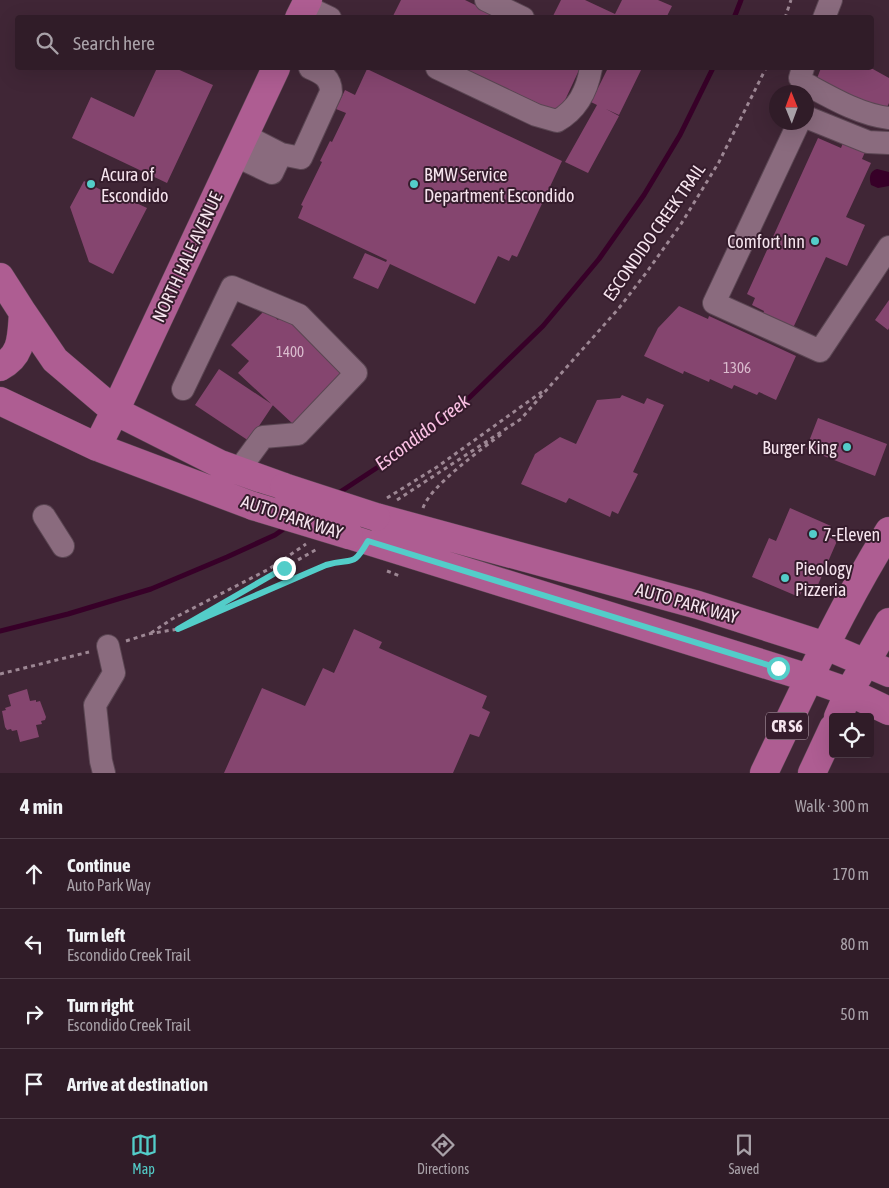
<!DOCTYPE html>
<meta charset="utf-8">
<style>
body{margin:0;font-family:"Asap Condensed",sans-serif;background:#3c2934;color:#f1f3f6}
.controls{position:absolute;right:15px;bottom:15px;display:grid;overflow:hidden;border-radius:5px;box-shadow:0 5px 20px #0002}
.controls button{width:45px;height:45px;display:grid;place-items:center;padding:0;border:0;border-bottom:1px solid #4b3a45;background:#301c28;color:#f1f3f6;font:25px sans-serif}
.compass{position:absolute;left:769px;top:85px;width:45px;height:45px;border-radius:50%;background:#301c28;box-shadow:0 5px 20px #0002;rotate:359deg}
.stop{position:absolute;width:15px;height:15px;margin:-11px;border:4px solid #53cdc9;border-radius:50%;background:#fff}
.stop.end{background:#53cdc9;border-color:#fff;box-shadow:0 1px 5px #0008}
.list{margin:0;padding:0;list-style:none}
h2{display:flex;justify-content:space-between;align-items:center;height:65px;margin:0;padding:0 20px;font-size:21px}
h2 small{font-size:16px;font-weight:400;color:#a8a1a8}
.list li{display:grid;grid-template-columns:32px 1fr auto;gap:15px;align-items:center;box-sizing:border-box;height:70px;padding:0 20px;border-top:1px solid #4b3a45}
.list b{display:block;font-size:19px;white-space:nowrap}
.list p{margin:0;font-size:16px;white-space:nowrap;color:#a8a1a8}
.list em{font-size:16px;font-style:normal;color:#a8a1a8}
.icon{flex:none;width:28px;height:28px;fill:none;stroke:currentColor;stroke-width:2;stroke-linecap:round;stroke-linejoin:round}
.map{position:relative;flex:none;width:889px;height:773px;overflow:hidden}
.search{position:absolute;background:#301c28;box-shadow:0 5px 20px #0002;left:15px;right:15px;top:15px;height:55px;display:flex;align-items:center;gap:12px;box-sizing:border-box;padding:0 18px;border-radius:5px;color:#a8a1a8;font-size:19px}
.sheet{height:345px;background:#301c28}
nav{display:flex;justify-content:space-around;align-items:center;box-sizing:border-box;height:70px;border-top:1px solid #4b3a45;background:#301c28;font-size:14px;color:#a8a1a8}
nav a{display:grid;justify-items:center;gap:2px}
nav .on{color:#53cdc9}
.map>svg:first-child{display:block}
</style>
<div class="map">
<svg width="889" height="773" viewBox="0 0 889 773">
<rect width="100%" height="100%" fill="#402636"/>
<path fill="#370028" d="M 877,169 L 889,172 L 889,186 L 878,188 L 871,185 C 869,179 869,171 877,169 Z"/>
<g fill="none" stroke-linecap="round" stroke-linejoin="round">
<path stroke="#370028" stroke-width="5" d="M 734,18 L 741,0
M 337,494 L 404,450 L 470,397 L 543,326 L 599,259 L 644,195 L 680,135 L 713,68
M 0,631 L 68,614 L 151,589 L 227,557 L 275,535 L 288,526"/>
</g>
<path fill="#85456f" d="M 401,0 L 465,0 L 502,18 L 392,18 Z
M 561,0 L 585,0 L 615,14 L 622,0 L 658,0 L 672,6 L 666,18 L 552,18 Z
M 157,68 L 175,68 L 213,85 L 167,183 L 72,138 L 91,97 L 134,117 Z
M 461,68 L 580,68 L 559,113 Z
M 608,68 L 642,68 L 619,115 L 606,109 L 619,116 L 588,173 L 565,162 L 597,105 L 591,102 Z
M 821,68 L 871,68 L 889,78 L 889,103 L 885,112 L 816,81 Z
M 367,69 L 562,161 L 517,257 L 512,255 L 509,261 L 498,256 L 475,304 L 390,264 L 378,289 L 353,278 L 365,253 L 386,262 L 387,260 L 298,218 L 303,206 L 301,205 L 322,162 L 320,161 L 330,141 L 332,142 L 346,113 L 336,109 L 345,90 L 355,95 Z
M 818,138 L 841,148 L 843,143 L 865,152 L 862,159 L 871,163 L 846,217 L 865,225 L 847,266 L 826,257 L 793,328 L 763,314 L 764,311 L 752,305 L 755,298 L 747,294 Z
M 84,181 L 103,191 L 104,188 L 147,208 L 113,274 L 89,262 L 70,207 Z
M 889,300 L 889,328 L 888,330 L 875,320 Z
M 679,306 L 708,319 L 709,316 L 796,356 L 776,400 L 759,392 L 757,395 L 734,385 L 732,389 L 710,379 L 709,382 L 684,371 L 683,374 L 644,356 L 658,328 Z
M 266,309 L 278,320 L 282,315 L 343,372 L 293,424 L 238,373 L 249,361 L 231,345 Z
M 219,369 L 273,405 L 249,441 L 195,405 Z
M 622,395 L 644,404 L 647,398 L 664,405 L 633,472 L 638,474 L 618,514 L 612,511 L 610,517 L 569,498 L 566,503 L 521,484 L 535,454 L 560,437 L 576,444 L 597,400 L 620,398 Z
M 818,418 L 887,444 L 875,476 L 806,449 Z
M 790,508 L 831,526 L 827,536 L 837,541 L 817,587 L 806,583 L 799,597 L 752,577 L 769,538 L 776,541 Z
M 354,629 L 382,642 L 379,648 L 487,696 L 482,708 L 490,712 L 479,737 L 470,734 L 453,773 L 224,773 L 262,688 L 305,706 L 323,668 L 334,673 Z
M 27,689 L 30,701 L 36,700 L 36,702 L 40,701 L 46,717 L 45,720 L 41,721 L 42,724 L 36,725 L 39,737 L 20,742 L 17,730 L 12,731 L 11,729 L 7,730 L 5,727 L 2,711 L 6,710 L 5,708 L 11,706 L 8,695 Z"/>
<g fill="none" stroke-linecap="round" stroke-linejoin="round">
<g stroke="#5b4653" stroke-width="24">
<path id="minor" d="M 486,0 L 523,18
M 305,6 L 330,18
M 824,18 L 831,0
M 437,68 L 536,115 L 557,121 C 578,109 587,91 591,68
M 803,68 L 800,78 L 804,83 C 830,97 860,115 889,118
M 806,117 L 868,142 L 889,143
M 799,122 L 714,303 L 820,351 L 889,247
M 244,135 L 281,154 L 301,158 L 331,92 C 331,78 322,73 310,68
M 234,155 L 272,173 L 281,154
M 183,389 L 232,287 L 299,315 L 356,373 L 298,434 L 263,437 L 238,471
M 44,516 L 63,546
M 104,773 L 101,761 L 95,705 L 114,673 L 108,646"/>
</g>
<g stroke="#5b4653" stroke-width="29">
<path id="major" d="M 299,18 L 308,0
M 0,277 L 23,313 L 55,360 L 115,411 L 220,464 L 284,487
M 0,367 C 23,355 21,336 23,313
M 0,401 L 97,447 L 253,506
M 97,447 L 115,411 L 276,68
M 376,517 L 698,605 L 826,646 L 889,673
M 349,535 L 809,678 L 849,692 L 889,711
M 838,717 L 849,692 L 889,622
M 764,773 C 803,691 841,608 889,531
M 812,773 L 833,728"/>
</g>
<path stroke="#9d8794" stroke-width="3" stroke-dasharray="4 4" stroke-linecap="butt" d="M 785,18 L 791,0
M 387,498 L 437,467 L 543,391
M 397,500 L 521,419 L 619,308 L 646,273 L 681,224 L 719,162 L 766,68
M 423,508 C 430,486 483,448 503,433
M 387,571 L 400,576
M 192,623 L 326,565 L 353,560
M 151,633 L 172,619 L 269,569 L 306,544
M 126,641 L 148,634 L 178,629 L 317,549
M 0,674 L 89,652"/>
<use href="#minor" stroke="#8a6b7e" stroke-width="22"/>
<use href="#major" stroke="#ae5d92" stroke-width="28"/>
<g stroke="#5b4653" stroke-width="29" stroke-linecap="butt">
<path id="major-bridge" d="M 284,487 L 376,517
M 253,506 L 349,535"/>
</g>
<use href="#major-bridge" stroke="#ae5d92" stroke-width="28"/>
</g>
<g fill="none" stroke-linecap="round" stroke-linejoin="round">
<path stroke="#53cdc9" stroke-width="6" d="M 284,568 L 178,629 L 326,565 C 353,557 352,569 368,541 L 778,668"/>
</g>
<g fill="#53cdc9" stroke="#351c2c" stroke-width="2">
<circle cx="91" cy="184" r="5"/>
<circle cx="414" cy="184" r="5"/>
<circle cx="815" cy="241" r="5"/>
<circle cx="847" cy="447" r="5"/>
<circle cx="813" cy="534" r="5"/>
<circle cx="785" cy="578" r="5"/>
</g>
<g text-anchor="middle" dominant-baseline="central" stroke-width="4" stroke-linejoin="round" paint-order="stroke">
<g font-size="15" fill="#dabcce">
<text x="290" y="351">1400</text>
<text x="737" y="367">1306</text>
</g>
<rect fill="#351c2c" stroke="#bca8b4" stroke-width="1" x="766" y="712.5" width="42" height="27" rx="4"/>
<g font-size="16" font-weight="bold" fill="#f6e4ee">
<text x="787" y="726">CR S6</text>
</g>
<g font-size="18" fill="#f6e4ee" stroke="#351c2c" text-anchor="start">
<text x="101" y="174">Acura of<tspan x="101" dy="21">Escondido</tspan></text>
<text x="424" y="174">BMW Service<tspan x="424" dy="21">Department Escondido</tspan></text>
<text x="805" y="241" text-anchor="end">Comfort Inn</text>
<text x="837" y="447" text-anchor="end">Burger King</text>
<text x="823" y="534">7-Eleven</text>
<text x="795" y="568">Pieology<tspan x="795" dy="21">Pizzeria</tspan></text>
</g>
<g font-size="18" fill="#f6e4ee" stroke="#351c2c">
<text transform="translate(654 232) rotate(-55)">ESCONDIDO CREEK TRAIL</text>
<text transform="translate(187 257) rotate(-65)">NORTH HALE AVENUE</text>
<text transform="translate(292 517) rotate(18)">AUTO PARK WAY</text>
<text transform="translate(687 603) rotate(16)">AUTO PARK WAY</text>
</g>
<g font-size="19" font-style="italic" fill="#fbc1e4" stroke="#351c2c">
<text transform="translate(422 432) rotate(-37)">Escondido Creek</text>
</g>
</g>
</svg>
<div class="controls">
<button><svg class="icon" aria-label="locate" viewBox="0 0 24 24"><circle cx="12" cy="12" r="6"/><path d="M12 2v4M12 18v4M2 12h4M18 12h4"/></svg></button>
</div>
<svg class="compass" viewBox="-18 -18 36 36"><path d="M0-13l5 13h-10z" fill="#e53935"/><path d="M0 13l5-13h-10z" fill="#a8a1a8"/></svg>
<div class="stop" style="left:778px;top:668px"></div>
<div class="stop end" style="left:284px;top:568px"></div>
<div class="search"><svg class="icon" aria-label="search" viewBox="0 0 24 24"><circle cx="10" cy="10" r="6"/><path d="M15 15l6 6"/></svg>Search here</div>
</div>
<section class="sheet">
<h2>4 min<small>Walk · 300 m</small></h2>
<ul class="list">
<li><svg class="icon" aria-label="ahead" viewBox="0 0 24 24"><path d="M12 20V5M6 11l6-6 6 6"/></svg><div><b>Continue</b><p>Auto Park Way</p></div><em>170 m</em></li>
<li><svg class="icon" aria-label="left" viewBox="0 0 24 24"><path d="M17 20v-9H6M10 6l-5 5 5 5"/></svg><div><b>Turn left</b><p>Escondido Creek Trail</p></div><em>80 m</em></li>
<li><svg class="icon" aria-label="right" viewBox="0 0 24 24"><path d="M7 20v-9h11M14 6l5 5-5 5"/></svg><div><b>Turn right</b><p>Escondido Creek Trail</p></div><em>50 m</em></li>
<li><svg class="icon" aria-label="arrive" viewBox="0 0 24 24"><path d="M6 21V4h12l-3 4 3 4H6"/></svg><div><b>Arrive at destination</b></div></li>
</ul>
</section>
<nav>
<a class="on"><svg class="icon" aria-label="map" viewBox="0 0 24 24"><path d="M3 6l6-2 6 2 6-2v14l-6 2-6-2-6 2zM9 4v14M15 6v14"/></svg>Map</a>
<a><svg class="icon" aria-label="directions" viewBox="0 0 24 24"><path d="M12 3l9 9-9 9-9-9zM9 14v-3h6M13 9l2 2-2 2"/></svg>Directions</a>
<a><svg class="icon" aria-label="saved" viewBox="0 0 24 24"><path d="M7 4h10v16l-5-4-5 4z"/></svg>Saved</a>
</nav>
